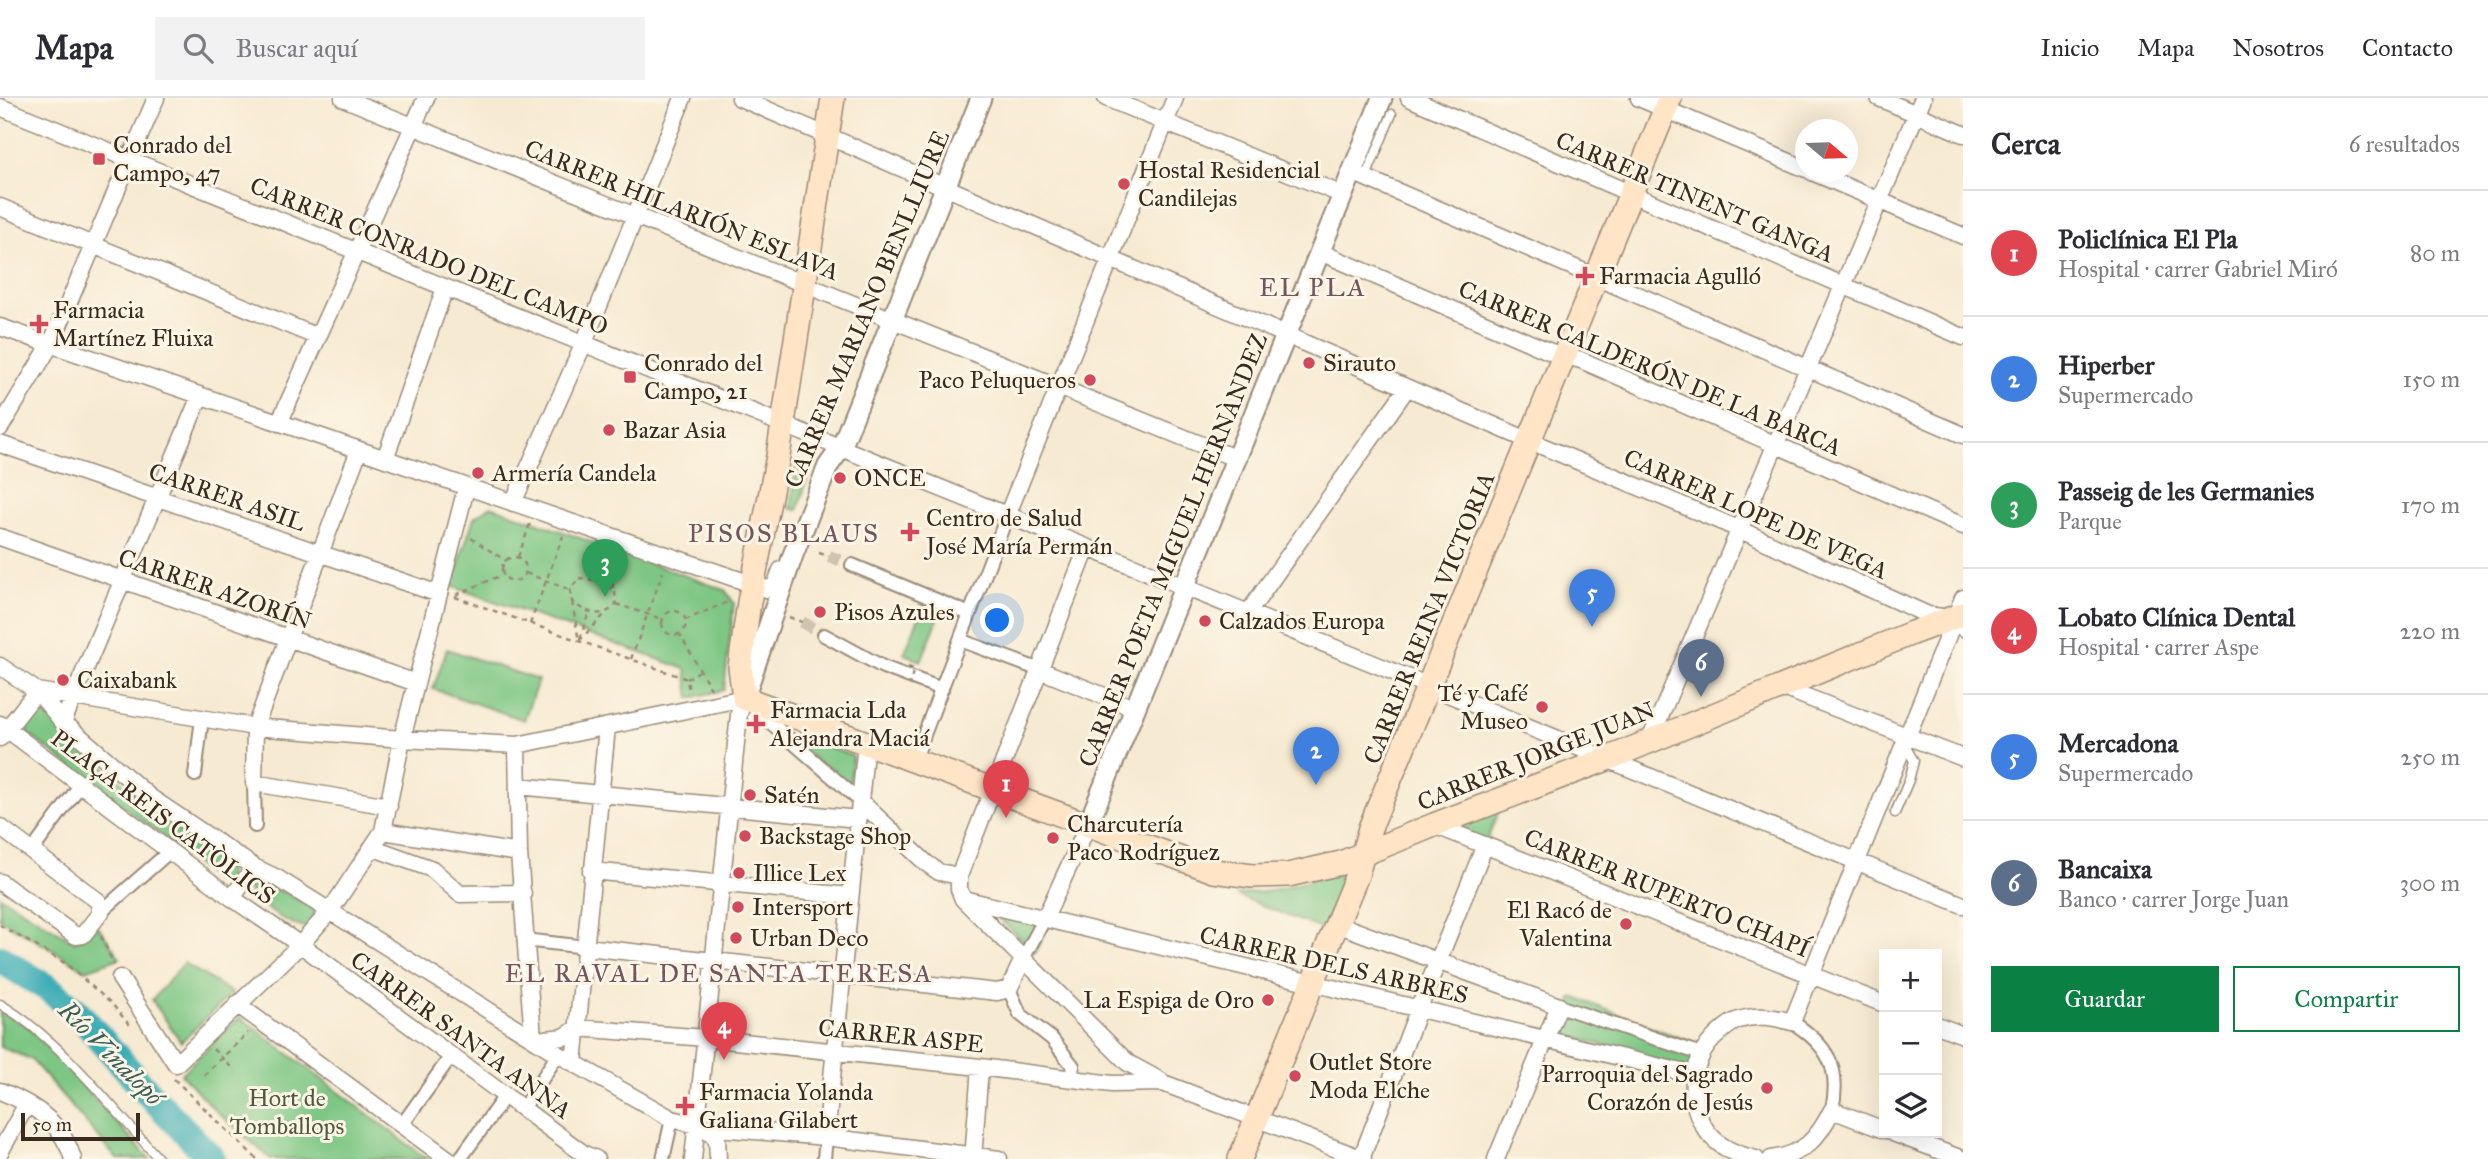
<!DOCTYPE html>
<html lang="es">
<meta charset="utf-8">
<style>
body{margin:0;font-family:"IM FELL Great Primer",serif;background:#f2f2f3;color:#2b2b33}
.controls{position:absolute;right:21px;bottom:21px;display:grid;overflow:hidden;border-radius:0px;box-shadow:0 7px 28px #0002}
.controls button{width:63px;height:63px;display:grid;place-items:center;padding:0;border:0;border-bottom:2px solid #e1e1e2;background:#fff;color:#2b2b33;font:35px sans-serif}
.compass{position:absolute;left:1795px;top:21px;width:63px;height:63px;border-radius:50%;background:#fff;box-shadow:0 7px 28px #0002;rotate:109deg}
.scale{position:absolute;left:21px;bottom:18px;width:119px;box-sizing:border-box;padding-left:7px;border:4px solid #3b2a1e;border-top:0;font-size:19px;line-height:24px;white-space:nowrap;color:#3b2a1e;-webkit-text-stroke:5px #fcf5e5;paint-order:stroke}
.you{position:absolute;left:998px;top:523px;width:24px;height:24px;margin:-18px;border:5px solid #fff;border-radius:50%;background:#1a73e8;box-shadow:0 0 0 10px #1a73e833}
.badge{display:grid;place-items:center;width:46px;height:46px;border-radius:50%;background:#0b8043;color:#fff;font-size:23px;font-weight:700}
.pin{position:absolute;translate:-50% -58px;filter:drop-shadow(0 2px 4px #0008)}
.pin::after{content:'';position:absolute;top:37px;width:24px;height:21px;background:inherit;clip-path:polygon(0 0,100% 0,50% 100%)}
.list{margin:0;padding:0;list-style:none}
h2{display:flex;justify-content:space-between;align-items:center;height:91px;margin:0;padding:0 28px;font-size:30px}
h2 small{font-size:23px;font-weight:400;color:#7c7c81}
.list li{display:grid;grid-template-columns:46px 1fr auto;gap:21px;align-items:center;box-sizing:border-box;height:126px;padding:0 28px;border-top:2px solid #e1e1e2}
.list b{display:block;font-size:26px;white-space:nowrap}
.list p{margin:0;font-size:23px;white-space:nowrap;color:#7c7c81}
.list em{font-size:23px;font-style:normal;color:#7c7c81}
.actions{display:flex;gap:14px;padding:21px 28px}
.actions a{flex:1;padding:16px 0;border:2px solid #0b8043;border-radius:0px;text-align:center;font-size:24px;color:#0b8043}
.actions .main{background:#0b8043;color:#fff}
.icon{flex:none;width:38px;height:38px;fill:none;stroke:currentColor;stroke-width:2;stroke-linecap:round;stroke-linejoin:round}
.map{position:relative;flex:none;width:1963px;height:1061px;overflow:hidden}
header{display:flex;align-items:center;gap:42px;box-sizing:border-box;height:98px;padding:0 35px;background:#fff;border-bottom:2px solid #e1e1e2}
header strong{font-size:33px}
nav{display:flex;gap:38px;margin-inline-start:auto;font-size:24px}
.search{width:490px;height:63px;background:#f2f2f3;display:flex;align-items:center;gap:18px;box-sizing:border-box;padding:0 24px;border-radius:0px;color:#7c7c81;font-size:26px}
main{display:flex}
aside{flex:1;background:#fff}
.map>svg:first-child{display:block}
</style>
<header>
<strong>Mapa</strong>
<div class="search"><svg class="icon" aria-label="search" viewBox="0 0 24 24"><circle cx="10" cy="10" r="6"/><path d="M15 15l6 6"/></svg>Buscar aquí</div>
<nav><a>Inicio</a><a>Mapa</a><a>Nosotros</a><a>Contacto</a></nav>
</header>
<main>
<div class="map">
<svg width="1963" height="1061" viewBox="0 0 1963 1061">
<rect width="100%" height="100%" fill="#fcf5e5"/>
<filter id="ink" filterUnits="userSpaceOnUse"><feTurbulence type="fractalNoise" baseFrequency=".0143" numOctaves="2"/><feDisplacementMap in="SourceGraphic" scale="14" xChannelSelector="R" yChannelSelector="G"/><feConvolveMatrix kernelMatrix="1 2 1 2 8 2 1 2 1" color-interpolation-filters="sRGB"/></filter>
<filter id="wash" filterUnits="userSpaceOnUse"><feTurbulence type="fractalNoise" baseFrequency=".00686" numOctaves="4" result="noise"/><feDisplacementMap in="SourceGraphic" scale="28" xChannelSelector="R" yChannelSelector="G"/><feGaussianBlur stdDeviation="1.57" result="paint"/><feColorMatrix in="noise" values="0 0 0 0 0 0 0 0 0 0 0 0 0 0 0 0 0 1.4 0 .05"/><feComposite in="paint" operator="in"/></filter>
<g filter="url(#wash)">
<rect width="100%" height="100%" fill="#f7ead2"/>
<path fill="#7dc683" stroke="#5c7850" stroke-width="2" d="M 797,363 L 811,368 L 798,412 L 791,411 Z
M 491,408 L 725,492 L 734,505 L 724,592 L 690,600 L 686,571 L 451,488 L 474,420 Z
M 923,509 L 940,516 L 921,563 L 904,556 Z
M 447,551 L 538,582 L 524,622 L 433,591 Z
M 39,614 L 44,616 L 143,703 L 219,759 L 230,776 L 227,784 C 212,784 198,767 187,758 C 135,716 81,676 28,636 L 26,628 Z
M 798,638 L 853,658 L 849,692 L 792,642 Z
M 1504,700 L 1485,747 L 1434,727 Z
M 1344,774 L 1323,832 L 1236,797 L 1270,793 Z
M 260,783 L 308,806 L 315,813 L 314,821 L 309,829 C 291,830 255,805 247,790 L 253,784 Z
M 0,798 L 75,844 L 98,828 L 120,860 L 86,872 L 0,821 Z
M 992,814 L 1048,828 L 1035,854 Z
M 184,865 L 232,895 L 181,944 L 152,902 Z
M 1573,899 L 1701,948 L 1692,973 L 1561,935 Z
M 0,914 L 29,929 L 150,1061 L 117,1061 L 31,961 L 0,949 Z
M 240,919 L 427,1061 L 271,1061 L 218,1015 L 181,976 Z"/>
<g fill="none" stroke-linecap="round" stroke-linejoin="round">
<path stroke="#3cadb6" stroke-width="28" d="M 0,861 L 49,891 L 77,914 L 151,998 L 212,1061"/>
</g>
</g>
<g filter="url(#ink)">
<g fill="none" stroke-linecap="round" stroke-linejoin="round">
<path stroke="#d1c4ae" stroke-width="12" stroke-dasharray="12 6" stroke-linecap="butt" d="M 829,458 L 852,467
M 802,524 L 824,537"/>
<g stroke="#998a78" stroke-width="11">
<path id="service" d="M 1366,79 L 1392,16
M 1895,715 L 1909,682 L 1914,663 L 1904,646
M 0,906 C 61,942 111,1009 159,1061"/>
</g>
<g stroke="#998a78" stroke-width="16">
<path id="pedestrian" d="M 852,467 L 970,516
M 824,537 L 883,569 L 942,591
M 960,542 L 1040,572
M 754,619 L 771,625 L 860,703
M 914,663 L 1007,418
M 195,677 L 202,620
M 254,685 L 255,728
M 32,753 L 81,686
M 101,814 L 170,753
M 524,842 L 586,849
M 1023,861 L 1045,820
M 1009,891 L 1020,916 L 1052,941 L 1073,968 L 1071,981
M 1559,908 L 1701,956
M 1792,924 C 1828,947 1841,970 1832,1012
M 523,1011 L 558,956
M 402,1027 L 451,958
M 460,1061 L 505,998
M 663,1061 L 672,1021
M 824,1061 L 826,1039"/>
</g>
<g stroke="#998a78" stroke-width="19">
<path id="minor" d="M 343,0 L 1237,361
M 740,0 L 1530,343 L 1727,426 L 1928,517 L 1954,521 L 1963,530
M 1106,0 L 1343,97
M 1409,0 L 1963,239
M 1639,0 L 1806,71
M 1879,0 L 1963,36
M 0,9 L 1414,582 L 1963,807
M 1352,74 L 1963,337
M 1812,74 L 1963,138
M 0,109 L 318,239
M 1320,154 L 1551,254 L 1581,262 L 1963,428
M 0,229 L 766,491 L 775,488 L 781,472
M 279,325 L 426,0
M 0,330 L 51,246 L 156,0
M 0,346 L 439,496
M 359,352 L 255,629 L 254,685 L 389,708
M 385,361 L 445,190
M 513,405 L 584,245 L 683,0
M 1007,418 L 1175,0
M 0,439 L 416,585
M 1087,450 L 959,778 L 959,791 L 963,801 L 1128,965 L 1161,983
M 1248,515 L 1407,290
M 0,568 L 37,593 L 63,624 L 151,700 L 254,769 L 277,780 L 558,956 L 672,1021 L 705,1029 L 826,1039 L 999,1061
M 1040,572 L 1136,611
M 1781,589 L 1963,660
M 63,624 L 200,298
M 0,626 L 232,800 L 312,855 L 584,1056 L 596,1061
M 0,640 L 37,593 L 255,629 L 402,641 L 517,647 L 744,600
M 1650,642 L 1923,0
M 517,647 L 519,755 L 533,940
M 518,688 L 858,721
M 860,703 L 926,765 L 939,774 L 959,778
M 1434,727 L 1884,906
M 0,729 L 98,803 L 101,814 L 83,837 L 76,838 L 0,784
M 383,733 L 519,755
M 374,750 L 432,771 L 460,796 L 523,795
M 591,773 L 850,798
M 232,800 L 254,769
M 963,801 L 1694,977
M 1045,820 L 1088,727
M 1337,826 L 1559,908 L 1496,1061
M 586,849 L 997,894 L 1009,891 L 1023,861
M 120,880 L 176,966 L 300,847 L 330,813 L 383,733 L 402,641 L 466,390
M 237,906 L 448,1061
M 1937,927 L 1963,937
M 537,942 L 564,939 L 578,930 L 706,940 L 980,969 L 1112,986 L 1163,985 L 1363,1061
M 574,965 L 607,629
M 0,993 C 32,1005 63,1026 73,1061
M 705,1029 L 717,1041 L 718,1061
M 1893,1035 L 1962,1061
M 826,1039 L 866,645
M 0,1054 L 27,1006
M 693,1061 L 739,616 L 744,600
M 973,1061 L 980,969
M 1361,1061 L 1419,910 L 1485,747
M 1756,1061 C 1743,1058 1732,1055 1721,1047 C 1687,1023 1685,970 1713,941 C 1720,934 1729,925 1739,922 C 1757,916 1774,919 1792,924 L 1963,500
M 1771,1061 C 1803,1057 1818,1041 1832,1012 L 1884,1032"/>
</g>
<g stroke="#998a78" stroke-width="23">
<path id="tertiary" d="M 744,600 L 793,457 L 828,368 L 841,350 L 981,0
M 1088,727 L 1382,0"/>
</g>
<g stroke="#998a78" stroke-width="26">
<path id="secondary" d="M 833,0 L 778,358 L 749,504 L 740,569 L 744,600 L 1214,773 L 1252,778 L 1288,777 L 1341,765 L 1434,727 L 1607,661 L 1912,535 L 1963,516
M 1240,1061 L 1357,777 L 1370,730 L 1670,0"/>
</g>
<path stroke="#998a78" stroke-width="2.5" stroke-dasharray="5 5" stroke-linecap="butt" d="M 471,440 L 506,463
M 611,455 L 613,490
M 819,455 L 829,458
M 518,459 L 530,426
M502 471a12 12 0 1 1 24 0a12 12 0 1 1-24 0Z
M 526,475 L 570,492
M 579,480 L 601,483 L 615,493 L 616,506 C 604,522 586,515 572,504 L 570,492 Z
M 601,482 L 610,458
M 456,497 L 504,476
M 455,499 L 687,581 L 689,594
M 572,504 L 579,543 L 605,516
M 616,506 L 662,521
M662 525a12 12 0 1 1 24 0a12 12 0 1 1-24 0Z
M 789,519 L 802,524
M 685,522 L 730,503
M 530,526 L 563,438
M 679,535 L 711,591
M 580,541 L 589,514
M 631,561 L 663,474
M 687,581 L 699,573
M 0,827 L 65,865 L 112,906 L 132,930
M 101,838 L 114,867
M 213,951 L 233,971
M 204,977 L 248,935
M 174,981 L 257,1061"/>
<use href="#service" stroke="#fff" stroke-width="8"/>
<use href="#pedestrian" stroke="#fff" stroke-width="12"/>
<use href="#minor" stroke="#fff" stroke-width="16"/>
<use href="#tertiary" stroke="#fff" stroke-width="19"/>
<use href="#secondary" stroke="#ffe4c6" stroke-width="23"/>
<path stroke="#998a78" stroke-width="2.5" stroke-dasharray="5 5" stroke-linecap="butt" d="M 908,569 L 914,571 L 909,587"/>
</g>
</g>
<g fill="#d1495b" stroke="#fcf5e5" stroke-width="2.5">
<rect x="92" y="54" width="14" height="14" rx="3.5"/>
<circle cx="1124" cy="86" r="7"/>
<path d="M1581.5 167.5h7v7h7v7h-7v7h-7v-7h-7v-7h7z"/>
<path d="M35.5 215.5h7v7h7v7h-7v7h-7v-7h-7v-7h7z"/>
<circle cx="1309" cy="265" r="7"/>
<rect x="623" y="272" width="14" height="14" rx="3.5"/>
<circle cx="1090" cy="282" r="7"/>
<circle cx="609" cy="332" r="7"/>
<circle cx="478" cy="375" r="7"/>
<circle cx="840" cy="380" r="7"/>
<path d="M906.5 423.5h7v7h7v7h-7v7h-7v-7h-7v-7h7z"/>
<circle cx="820" cy="514" r="7"/>
<circle cx="1205" cy="523" r="7"/>
<circle cx="63" cy="582" r="7"/>
<circle cx="1542" cy="609" r="7"/>
<path d="M752.5 615.5h7v7h7v7h-7v7h-7v-7h-7v-7h7z"/>
<circle cx="750" cy="697" r="7"/>
<circle cx="745" cy="738" r="7"/>
<circle cx="1053" cy="740" r="7"/>
<circle cx="739" cy="775" r="7"/>
<circle cx="738" cy="809" r="7"/>
<circle cx="1626" cy="826" r="7"/>
<circle cx="736" cy="840" r="7"/>
<circle cx="1268" cy="902" r="7"/>
<circle cx="1295" cy="978" r="7"/>
<circle cx="1767" cy="990" r="7"/>
<path d="M681.5 997.5h7v7h7v7h-7v7h-7v-7h-7v-7h7z"/>
</g>
<g text-anchor="middle" dominant-baseline="central" stroke-width="6" stroke-linejoin="round" paint-order="stroke">
<g font-size="24" fill="#3b2a1e" stroke="#fcf5e5" text-anchor="start">
<text x="113" y="47">Conrado del<tspan x="113" dy="28">Campo, 47</tspan></text>
<text x="1138" y="72">Hostal Residencial<tspan x="1138" dy="28">Candilejas</tspan></text>
<text x="1599" y="178">Farmacia Agulló</text>
<text x="53" y="212">Farmacia<tspan x="53" dy="28">Martínez Fluixa</tspan></text>
<text x="644" y="265">Conrado del<tspan x="644" dy="28">Campo, 21</tspan></text>
<text x="1323" y="265">Sirauto</text>
<text x="1076" y="282" text-anchor="end">Paco Peluqueros</text>
<text x="623" y="332">Bazar Asia</text>
<text x="492" y="375">Armería Candela</text>
<text x="854" y="380">ONCE</text>
<text x="926" y="420">Centro de Salud<tspan x="926" dy="28">José María Permán</tspan></text>
<text x="834" y="514">Pisos Azules</text>
<text x="1219" y="523">Calzados Europa</text>
<text x="77" y="582">Caixabank</text>
<text x="1528" y="595" text-anchor="end">Té y Café<tspan x="1528" dy="28">Museo</tspan></text>
<text x="770" y="612">Farmacia Lda<tspan x="770" dy="28">Alejandra Maciá</tspan></text>
<text x="764" y="697">Satén</text>
<text x="1067" y="726">Charcutería<tspan x="1067" dy="28">Paco Rodríguez</tspan></text>
<text x="759" y="738">Backstage Shop</text>
<text x="753" y="775">Illice Lex</text>
<text x="752" y="809">Intersport</text>
<text x="1612" y="812" text-anchor="end">El Racó de<tspan x="1612" dy="28">Valentina</tspan></text>
<text x="750" y="840">Urban Deco</text>
<text x="1254" y="902" text-anchor="end">La Espiga de Oro</text>
<text x="1309" y="964">Outlet Store<tspan x="1309" dy="28">Moda Elche</tspan></text>
<text x="1753" y="976" text-anchor="end">Parroquia del Sagrado<tspan x="1753" dy="28">Corazón de Jesús</tspan></text>
<text x="699" y="994">Farmacia Yolanda<tspan x="699" dy="28">Galiana Gilabert</tspan></text>
</g>
<g font-size="24" fill="#3b2a1e" stroke="#fcf5e5">
<text transform="translate(1695 99) rotate(23)">CARRER TINENT GANGA</text>
<text transform="translate(682 112) rotate(22)">CARRER HILARIÓN ESLAVA</text>
<text transform="translate(429 158) rotate(22)">CARRER CONRADO DEL CAMPO</text>
<text transform="translate(867 211) rotate(-67)">CARRER MARIANO BENLLIURE</text>
<text transform="translate(1650 270) rotate(23)">CARRER CALDERÓN DE LA BARCA</text>
<text transform="translate(227 399) rotate(19)">CARRER ASIL</text>
<text transform="translate(1756 416) rotate(24)">CARRER LOPE DE VEGA</text>
<text transform="translate(1173 452) rotate(-68)">CARRER POETA MIGUEL HERNÀNDEZ</text>
<text transform="translate(215 491) rotate(19)">CARRER AZORÍN</text>
<text transform="translate(1429 520) rotate(-68)">CARRER REINA VICTORIA</text>
<text transform="translate(1536 658) rotate(-22)">CARRER JORGE JUAN</text>
<text transform="translate(163 719) rotate(37)">PLAÇA REIS CATÒLICS</text>
<text transform="translate(1667 795) rotate(22)">CARRER RUPERTO CHAPÍ</text>
<text transform="translate(1334 867) rotate(13)">CARRER DELS ARBRES</text>
<text transform="translate(461 937) rotate(36)">CARRER SANTA ANNA</text>
<text transform="translate(901 938) rotate(6)">CARRER ASPE</text>
</g>
<g font-size="24" fill="#4f593c" stroke="#fcf5e5">
<text x="287" y="1000">Hort de<tspan x="287" dy="28">Tomballops</tspan></text>
</g>
<g font-size="26" letter-spacing="2" fill="#74545f" stroke="#fcf5e5">
<text x="1313" y="189">EL PLA</text>
<text x="784" y="435">PISOS BLAUS</text>
<text x="719" y="875">EL RAVAL DE SANTA TERESA</text>
</g>
<g font-size="26" font-style="italic" fill="#3b5e5b" stroke="#fcf5e5">
<text transform="translate(111 955) rotate(45)">Río Vinalopó</text>
</g>
</g>
</svg>
<div class="controls">
<button>+</button>
<button>−</button>
<button><svg class="icon" aria-label="layers" viewBox="0 0 24 24"><path d="M12 4l9 5-9 5-9-5zM3 14l9 5 9-5"/></svg></button>
</div>
<svg class="compass" viewBox="-18 -18 36 36"><path d="M0-13l5 13h-10z" fill="#e53935"/><path d="M0 13l5-13h-10z" fill="#7c7c81"/></svg>
<div class="scale">50 m</div>
<div class="you"></div>
<div class="pin badge" style="left:1006px;top:720px;background:#e0444e">1</div>
<div class="pin badge" style="left:1316px;top:687px;background:#3f7fe0">2</div>
<div class="pin badge" style="left:605px;top:499px;background:#2e9e5b">3</div>
<div class="pin badge" style="left:724px;top:962px;background:#e0444e">4</div>
<div class="pin badge" style="left:1592px;top:529px;background:#3f7fe0">5</div>
<div class="pin badge" style="left:1701px;top:599px;background:#5c6f8a">6</div>
</div>
<aside>
<h2>Cerca<small>6 resultados</small></h2>
<ul class="list">
<li><span class="badge" style="background:#e0444e">1</span><div><b>Policlínica El Pla</b><p>Hospital · carrer Gabriel Miró</p></div><em>80 m</em></li>
<li><span class="badge" style="background:#3f7fe0">2</span><div><b>Hiperber</b><p>Supermercado</p></div><em>150 m</em></li>
<li><span class="badge" style="background:#2e9e5b">3</span><div><b>Passeig de les Germanies</b><p>Parque</p></div><em>170 m</em></li>
<li><span class="badge" style="background:#e0444e">4</span><div><b>Lobato Clínica Dental</b><p>Hospital · carrer Aspe</p></div><em>220 m</em></li>
<li><span class="badge" style="background:#3f7fe0">5</span><div><b>Mercadona</b><p>Supermercado</p></div><em>250 m</em></li>
<li><span class="badge" style="background:#5c6f8a">6</span><div><b>Bancaixa</b><p>Banco · carrer Jorge Juan</p></div><em>300 m</em></li>
</ul>
<div class="actions"><a class="main">Guardar</a><a>Compartir</a></div>
</aside>
</main>
